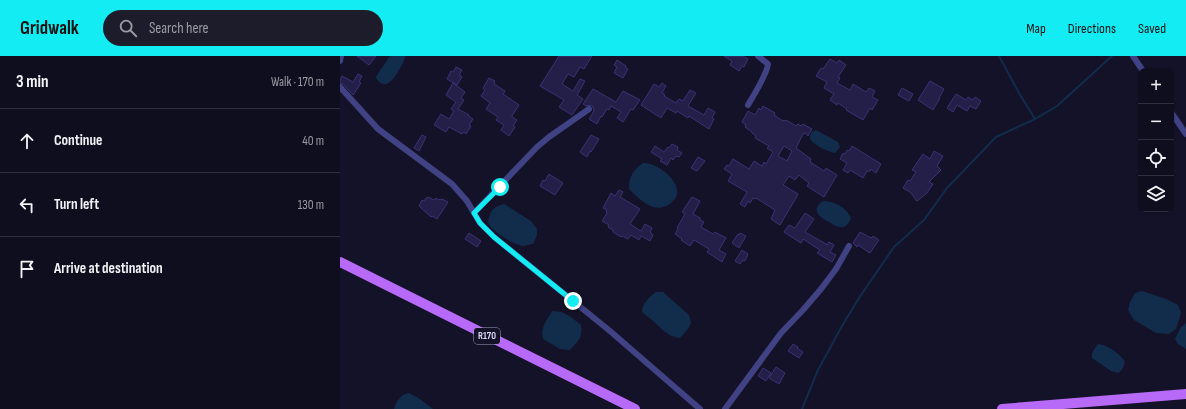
<!DOCTYPE html>
<meta charset="utf-8">
<style>
body{margin:0;font-family:"Sofia Sans Condensed",sans-serif;background:#1d1c2b;color:#f1f3f6}
.controls{position:absolute;right:12px;top:12px;display:grid;overflow:hidden;border-radius:8px;box-shadow:0 1px 3px #0004}
.controls button{width:36px;height:36px;display:grid;place-items:center;padding:0;border:0;border-bottom:1px solid #2f2e3c;background:#0f0e1e;color:#f1f3f6;font:20px sans-serif}
.stop{position:absolute;width:12px;height:12px;margin:-9px;border:3px solid #12ecf2;border-radius:50%;background:#fff}
.stop.end{background:#12ecf2;border-color:#fff;box-shadow:0 1px 4px #0008}
.list{margin:0;padding:0;list-style:none}
h2{display:flex;justify-content:space-between;align-items:center;height:52px;margin:0;padding:0 16px;font-size:17px}
h2 small{font-size:13px;font-weight:400;color:#9b9ca4}
.list li{display:grid;grid-template-columns:26px 1fr auto;gap:12px;align-items:center;box-sizing:border-box;height:64px;padding:0 16px;border-top:1px solid #2f2e3c}
.list b{display:block;font-size:15px;white-space:nowrap}
.list em{font-size:13px;font-style:normal;color:#9b9ca4}
.icon{flex:none;width:22px;height:22px;fill:none;stroke:currentColor;stroke-width:2;stroke-linecap:round;stroke-linejoin:round}
.map{position:relative;flex:none;width:846px;height:353px;overflow:hidden}
header{display:flex;align-items:center;gap:24px;box-sizing:border-box;height:56px;padding:0 20px;background:#12ecf2;color:#111}
header strong{font-size:19px}
nav{display:flex;gap:22px;margin-inline-start:auto;font-size:14px}
.search{width:280px;height:36px;background:#1d1c2b;display:flex;align-items:center;gap:10px;box-sizing:border-box;padding:0 14px;border-radius:22px;color:#9b9ca4;font-size:15px}
main{display:flex}
aside{flex:1;background:#0f0e1e}
.map>svg:first-child{display:block}
</style>
<header>
<strong>Gridwalk</strong>
<div class="search"><svg class="icon" aria-label="search" viewBox="0 0 24 24"><circle cx="10" cy="10" r="6"/><path d="M15 15l6 6"/></svg>Search here</div>
<nav><a>Map</a><a>Directions</a><a>Saved</a></nav>
</header>
<main>
<aside>
<h2>3 min<small>Walk · 170 m</small></h2>
<ul class="list">
<li><svg class="icon" aria-label="ahead" viewBox="0 0 24 24"><path d="M12 20V5M6 11l6-6 6 6"/></svg><div><b>Continue</b></div><em>40 m</em></li>
<li><svg class="icon" aria-label="left" viewBox="0 0 24 24"><path d="M17 20v-9H6M10 6l-5 5 5 5"/></svg><div><b>Turn left</b></div><em>130 m</em></li>
<li><svg class="icon" aria-label="arrive" viewBox="0 0 24 24"><path d="M6 21V4h12l-3 4 3 4H6"/></svg><div><b>Arrive at destination</b></div></li>
</ul>
</aside>
<div class="map">
<svg width="846" height="353" viewBox="0 0 846 353">
<rect width="100%" height="100%" fill="#141228"/>
<path fill="#122c4c" d="M 50,0 L 65,0 L 65,2 C 61,11 48,41 36,22 L 37,19 Z
M 476,74 L 498,86 L 500,91 L 495,97 C 489,96 471,88 470,82 C 470,80 471,77 472,76 Z
M 303,107 C 316,107 335,120 337,134 C 338,138 336,142 333,145 C 317,161 301,145 289,133 C 288,122 294,113 303,107 Z
M 483,145 C 494,145 506,151 511,162 C 509,166 508,170 503,171 C 499,172 494,169 491,167 C 481,162 469,155 483,145 Z
M 164,148 L 191,165 L 197,173 L 197,179 L 193,188 C 190,188 186,190 183,190 C 175,189 152,176 149,168 C 147,165 149,163 150,159 C 152,152 157,150 164,148 Z
M 802,235 L 826,243 L 838,249 L 841,257 L 836,273 L 829,278 L 816,277 L 794,264 L 788,254 L 790,246 L 795,237 Z
M 316,236 L 323,236 L 349,259 L 351,267 L 348,273 L 340,282 C 328,281 321,272 312,264 C 309,261 305,259 302,256 C 302,248 309,241 316,236 Z
M 212,255 C 225,255 231,261 241,269 C 243,282 238,285 230,294 L 220,293 L 203,283 C 200,272 207,264 212,255 Z
M 846,267 L 846,293 L 838,288 L 835,283 L 841,271 Z
M 758,288 C 767,289 781,298 785,306 L 782,314 L 778,317 L 771,315 L 752,302 C 751,297 755,292 758,288 Z
M 69,337 L 80,343 L 93,353 L 54,353 C 56,345 61,338 69,337 Z"/>
<g fill="none" stroke-linecap="round" stroke-linejoin="round">
<path stroke="#122c4c" stroke-width="2" d="M 659,0 L 679,37 L 695,63
M 462,353 L 478,314 L 502,270 L 519,242 L 554,191 L 584,164 L 607,132 L 656,81 L 695,63 L 717,50 L 772,0"/>
</g>
<path fill="#241f48" stroke="#3a3273" fill-rule="evenodd" d="M 17,0 L 36,0 L 29,9 Z
M 219,0 L 252,0 L 244,13 L 240,11 L 234,21 L 228,18 L 222,28 L 233,35 L 240,23 L 245,25 L 237,39 L 243,43 L 232,59 L 219,51 L 224,44 L 200,30 Z
M 384,0 L 403,0 L 408,3 L 404,11 L 402,10 L 399,15 L 390,9 L 392,5 Z
M 490,3 L 497,7 L 499,4 L 506,9 L 498,21 L 500,22 L 497,27 L 510,34 L 513,28 L 526,36 L 529,32 L 535,35 L 532,41 L 538,44 L 532,54 L 530,52 L 523,64 L 506,54 L 507,53 L 498,47 L 497,49 L 490,44 L 494,38 L 484,32 L 487,26 L 476,20 L 481,12 L 483,13 Z
M 277,4 L 286,10 L 285,11 L 288,13 L 283,22 L 274,17 L 277,11 L 274,9 Z
M 116,11 L 122,14 L 119,19 L 122,21 L 117,29 L 107,23 L 111,15 L 113,16 Z
M 18,18 L 22,20 L 19,26 L 21,27 L 13,39 L 3,28 L 0,27 L 0,24 L 2,20 L 13,26 Z
M 149,22 L 155,25 L 154,28 L 165,35 L 163,38 L 179,49 L 172,60 L 172,61 L 177,64 L 173,70 L 175,71 L 169,80 L 161,74 L 164,69 L 156,64 L 158,61 L 146,53 L 150,47 L 141,40 L 145,34 L 143,32 Z
M 590,25 L 604,33 L 599,42 L 600,42 L 593,54 L 578,44 Z
M 113,27 L 125,36 L 121,42 L 124,44 L 118,53 L 129,59 L 128,60 L 133,63 L 129,69 L 131,70 L 126,78 L 124,76 L 122,78 L 109,71 L 106,76 L 94,69 L 101,58 L 109,63 L 114,55 L 111,53 L 116,46 L 106,39 Z
M 322,27 L 326,30 L 322,37 L 325,39 L 324,40 L 336,47 L 339,43 L 343,45 L 350,34 L 356,37 L 348,50 L 364,59 L 368,52 L 375,56 L 372,62 L 374,63 L 369,73 L 349,60 L 348,62 L 337,55 L 336,57 L 327,52 L 321,62 L 301,49 L 314,28 L 319,31 Z
M 562,32 L 573,38 L 569,45 L 558,39 Z
M 253,33 L 276,46 L 283,35 L 300,44 L 293,54 L 291,53 L 283,66 L 277,62 L 281,56 L 271,50 L 269,54 L 267,53 L 262,61 L 261,60 L 257,68 L 249,63 L 254,55 L 253,51 L 251,49 L 246,50 L 243,48 Z
M 616,38 L 626,44 L 628,41 L 633,44 L 635,41 L 641,45 L 636,53 L 630,50 L 627,55 L 617,49 L 613,56 L 607,52 Z
M 423,50 L 435,57 L 434,59 L 443,65 L 443,64 L 445,65 L 446,64 L 456,70 L 458,68 L 461,70 L 463,68 L 472,73 L 468,80 L 465,77 L 463,78 L 456,92 L 471,103 L 470,106 L 484,115 L 486,112 L 497,119 L 484,141 L 467,130 L 469,127 L 459,119 L 455,124 L 449,120 L 443,129 L 458,138 L 456,142 L 440,169 L 431,163 L 435,154 L 416,142 L 415,143 L 413,142 L 410,147 L 408,145 L 405,151 L 400,148 L 407,136 L 388,125 L 392,118 L 384,113 L 387,109 L 389,110 L 393,103 L 409,113 L 414,105 L 422,110 L 424,106 L 426,108 L 433,96 L 427,92 L 429,90 L 415,82 L 416,80 L 412,77 L 412,76 L 405,71 L 406,69 L 402,66 L 408,55 L 415,59 L 419,52 L 421,54 ZM 444,90 L 452,95 L 447,105 L 438,100 Z
M 82,79 L 86,81 L 79,95 L 74,92 Z
M 251,79 L 259,83 L 251,96 L 250,95 L 247,101 L 240,96 Z
M 332,88 L 338,91 L 337,94 L 342,97 L 339,101 L 336,100 L 333,104 L 331,102 L 327,109 L 320,105 L 322,103 L 311,96 L 315,90 L 324,96 L 328,91 L 329,92 Z
M 512,90 L 541,108 L 536,117 L 531,113 L 530,115 L 527,115 L 523,122 L 510,114 L 508,117 L 503,114 L 507,107 L 500,103 L 503,97 L 505,98 L 507,94 L 509,95 Z
M 594,95 L 603,100 L 597,110 L 601,114 L 589,126 L 593,128 L 587,137 L 577,145 L 570,136 L 563,132 L 568,124 L 570,125 L 576,116 L 572,114 L 583,98 L 590,103 Z
M 358,101 L 365,105 L 357,115 L 351,112 Z
M 209,118 L 223,127 L 215,139 L 200,130 L 203,124 L 205,125 Z
M 279,134 L 283,136 L 280,141 L 300,153 L 290,168 L 301,175 L 305,168 L 312,172 L 310,176 L 313,179 L 310,185 L 301,180 L 299,184 L 291,179 L 288,183 L 282,180 L 281,181 L 273,176 L 273,174 L 268,171 L 269,169 L 262,165 L 267,157 L 266,156 L 267,154 L 263,152 L 271,137 L 275,140 Z
M 88,141 L 94,144 L 96,142 L 99,144 L 100,143 L 102,144 L 102,143 L 108,146 L 97,163 L 92,160 L 91,161 L 79,150 L 82,144 L 84,145 L 86,142 L 87,142 Z
M 352,141 L 360,145 L 353,158 L 360,162 L 360,164 L 364,166 L 361,171 L 373,178 L 375,176 L 386,182 L 379,194 L 386,198 L 382,206 L 367,196 L 369,193 L 354,184 L 350,190 L 341,184 L 342,183 L 335,178 L 338,173 L 337,172 L 345,158 L 342,156 Z
M 465,157 L 474,163 L 465,176 L 486,188 L 487,189 L 489,186 L 494,189 L 490,196 L 496,199 L 492,206 L 477,197 L 480,194 L 463,183 L 461,187 L 444,176 L 449,169 L 455,172 Z
M 520,176 L 531,182 L 533,180 L 539,184 L 530,197 L 518,189 L 517,191 L 513,187 Z
M 129,177 L 141,185 L 137,191 L 125,183 Z
M 400,177 L 406,180 L 399,192 L 392,187 L 398,178 L 399,179 Z
M 402,194 L 408,198 L 405,205 L 403,204 L 400,208 L 395,205 Z
M 453,288 L 458,291 L 457,292 L 463,296 L 459,302 L 448,295 Z
M 436,311 L 445,317 L 439,328 L 429,322 Z
M 423,312 L 431,317 L 426,325 L 418,320 Z"/>
<g fill="none" stroke-linecap="round" stroke-linejoin="round">
<path stroke="#404284" stroke-width="6" d="M 793,0 L 803,15
M 0,5 L 1,0
M 0,31 L 38,73 L 112,128 L 127,145 L 140,167 L 154,181 L 270,275 L 360,353
M 408,49 C 414,39 427,18 428,8 L 418,0
M 831,56 L 846,78
M 134,157 L 197,91 L 209,81 L 249,53
M 385,353 L 441,277 L 463,254 L 481,233 L 496,213 L 509,190"/>
<path stroke="#b769f7" stroke-width="10" d="M 0,206 L 295,353
M 662,353 L 846,338"/>
</g>
<g fill="none" stroke-linecap="round" stroke-linejoin="round">
<path stroke="#12ecf2" stroke-width="5" d="M 160,131 L 134,157 L 140,167 L 154,181 L 233,245"/>
</g>
<g text-anchor="middle" dominant-baseline="central" stroke-width="3" stroke-linejoin="round" paint-order="stroke">
<rect fill="#141228" stroke="#a09fbd" stroke-width="1" x="134" y="272" width="26" height="16" rx="3"/>
<g font-size="10" font-weight="bold" fill="#dcdbfd">
<text x="147" y="280">R170</text>
</g>
</g>
</svg>
<div class="controls">
<button>+</button>
<button>−</button>
<button><svg class="icon" aria-label="locate" viewBox="0 0 24 24"><circle cx="12" cy="12" r="6"/><path d="M12 2v4M12 18v4M2 12h4M18 12h4"/></svg></button>
<button><svg class="icon" aria-label="layers" viewBox="0 0 24 24"><path d="M12 4l9 5-9 5-9-5zM3 14l9 5 9-5"/></svg></button>
</div>
<div class="stop" style="left:160px;top:131px"></div>
<div class="stop end" style="left:233px;top:245px"></div>
</div>
</main>
